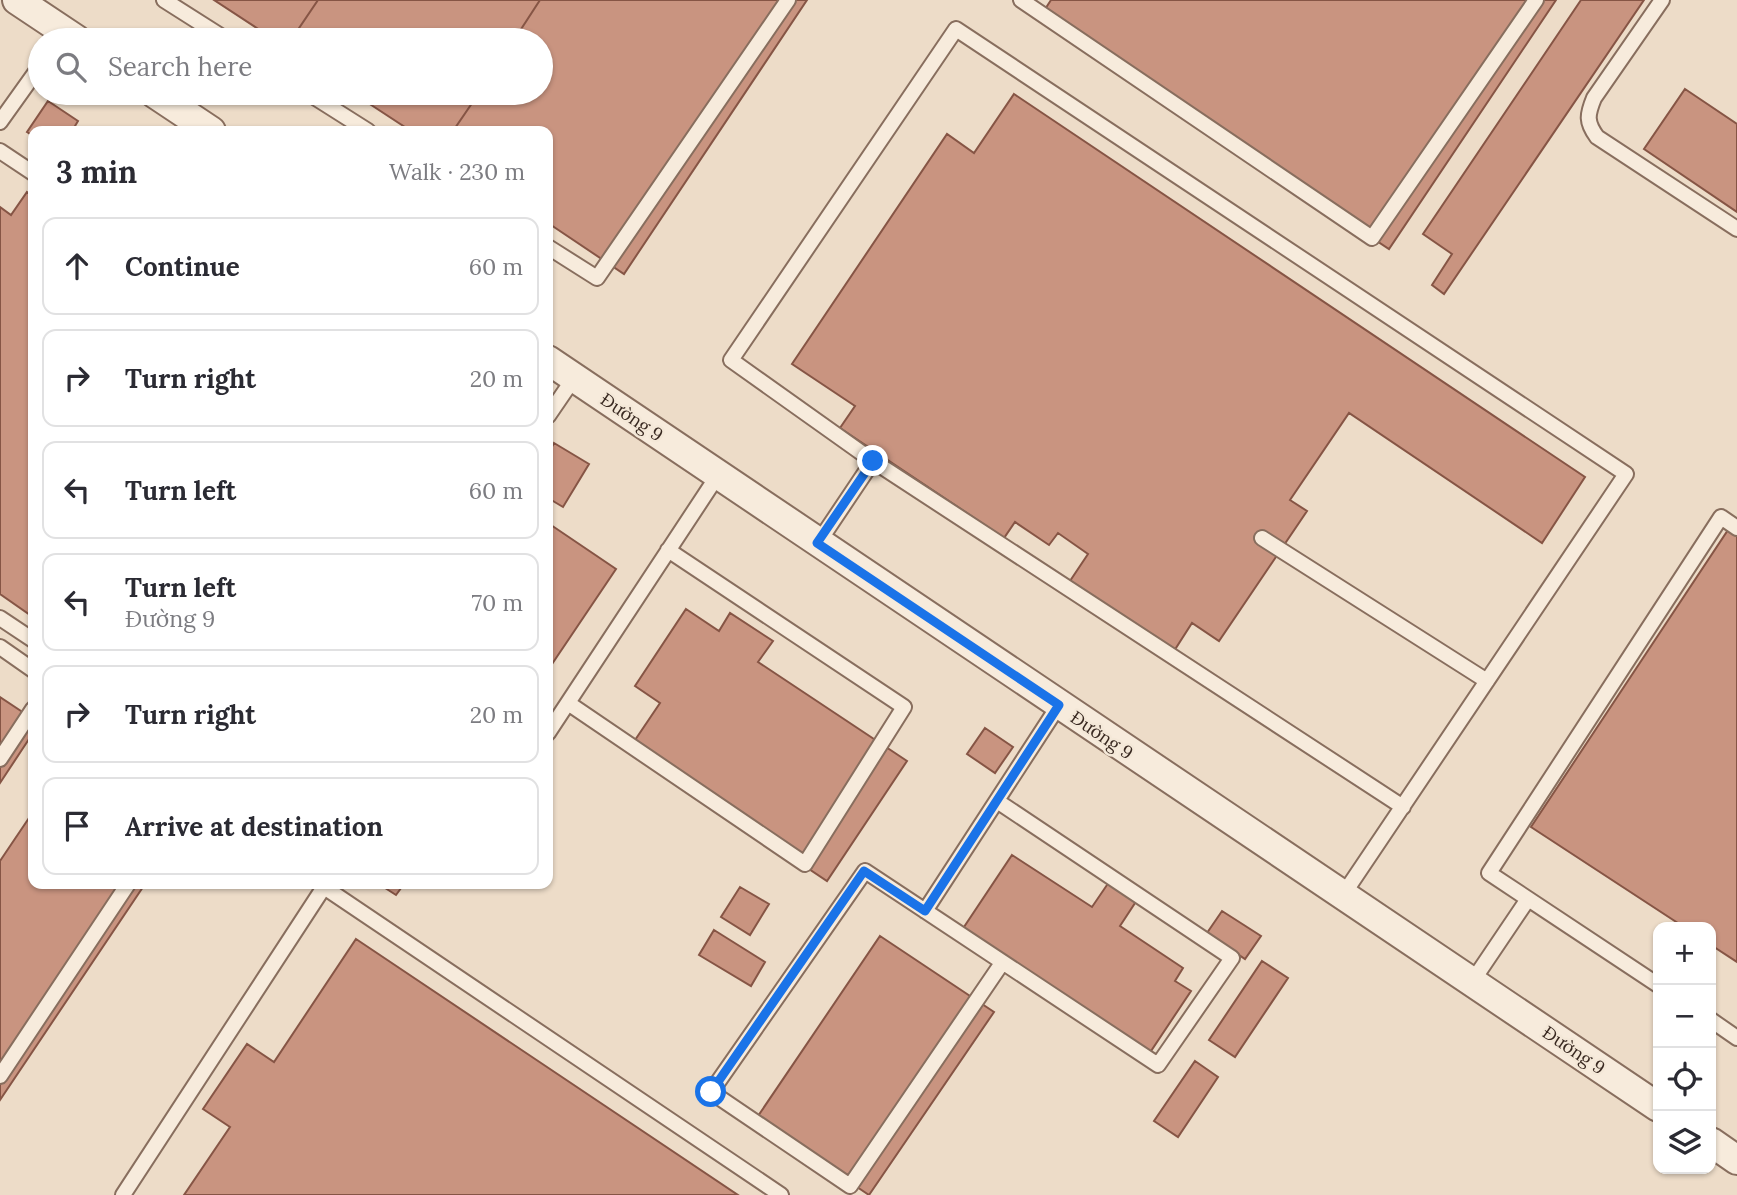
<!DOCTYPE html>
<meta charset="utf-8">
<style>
body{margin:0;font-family:Lora,serif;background:#f7f7f7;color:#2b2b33}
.controls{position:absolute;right:21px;bottom:21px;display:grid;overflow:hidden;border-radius:14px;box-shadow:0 2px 5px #0004}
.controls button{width:63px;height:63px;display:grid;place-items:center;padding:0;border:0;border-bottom:2px solid #e1e1e2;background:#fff;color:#2b2b33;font:35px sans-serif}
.stop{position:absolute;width:21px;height:21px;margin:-16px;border:5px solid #1a73e8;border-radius:50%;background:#fff}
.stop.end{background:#1a73e8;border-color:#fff;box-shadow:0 2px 7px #0008}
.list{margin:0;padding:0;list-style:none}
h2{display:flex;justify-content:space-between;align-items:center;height:91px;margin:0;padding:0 28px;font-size:30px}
h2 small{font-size:23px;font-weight:400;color:#7c7c81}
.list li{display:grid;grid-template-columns:46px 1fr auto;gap:21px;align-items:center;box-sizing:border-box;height:98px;margin:0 14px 14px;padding:0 14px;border:2px solid #e1e1e2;border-radius:14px}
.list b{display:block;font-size:26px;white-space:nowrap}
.list p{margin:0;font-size:23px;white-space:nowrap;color:#7c7c81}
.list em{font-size:23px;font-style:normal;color:#7c7c81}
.icon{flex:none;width:38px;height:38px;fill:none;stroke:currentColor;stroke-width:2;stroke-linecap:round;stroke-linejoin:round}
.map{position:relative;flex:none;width:1737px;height:1195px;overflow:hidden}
.search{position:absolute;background:#fff;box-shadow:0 2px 5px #0004;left:28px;top:28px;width:525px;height:77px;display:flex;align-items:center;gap:18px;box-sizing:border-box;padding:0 24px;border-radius:38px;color:#7c7c81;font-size:26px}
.panel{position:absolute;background:#fff;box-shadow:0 2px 5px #0004;left:28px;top:126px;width:525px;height:763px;border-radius:14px}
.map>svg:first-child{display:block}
</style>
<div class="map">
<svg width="1737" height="1195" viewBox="0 0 1737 1195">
<rect width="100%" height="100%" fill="#eddcc8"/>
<path fill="#c99480" stroke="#865545" stroke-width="2" d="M 214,0 L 318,0 L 291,40 L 275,40 Z
M 318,0 L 540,0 L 514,40 L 291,40 Z
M 540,0 L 807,0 L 624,274 L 548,223 L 548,131 L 453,131 L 479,93 L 541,93 L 541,40 L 514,40 Z
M 1051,0 L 1556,0 L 1389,249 L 1040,17 Z
M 1581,0 L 1644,0 L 1444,294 L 1432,285 L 1452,254 L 1423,234 Z
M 1685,89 L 1737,124 L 1737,212 L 1644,149 Z
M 353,93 L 479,93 L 453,131 L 411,131 Z
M 1014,94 L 1585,477 L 1542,543 L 1349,413 L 1290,500 L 1307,511 L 1219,641 L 1192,623 L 1174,651 L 1070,581 L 1088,554 L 1058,533 L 1049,545 L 1015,522 L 1004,538 L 840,428 L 855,406 L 792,364 L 947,134 L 974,153 Z
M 48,101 L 78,121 L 72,131 L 33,131 L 33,136 L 27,132 Z
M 27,192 L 33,196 L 33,617 L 0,594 L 0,207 L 11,215 Z
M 554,443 L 589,464 L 563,507 L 548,498 L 548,454 Z
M 548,523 L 616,569 L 548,670 Z
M 1728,530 L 1737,536 L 1737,962 L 1711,945 L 1711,927 L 1684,927 L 1531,827 Z
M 686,609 L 719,631 L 730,613 L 773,641 L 758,662 L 907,761 L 827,881 L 629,749 L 660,703 L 635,686 Z
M 0,697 L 33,719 L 33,733 L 0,783 Z
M 985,728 L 1013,747 L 995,773 L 967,754 Z
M 33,812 L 33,884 L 145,884 L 0,1100 L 0,861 Z
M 1012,855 L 1092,907 L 1109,882 L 1137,900 L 1120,926 L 1183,968 L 1175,981 L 1191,991 L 1145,1060 L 958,936 Z
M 379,884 L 404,884 L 396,895 Z
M 740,887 L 769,904 L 750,935 L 721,917 Z
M 1222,911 L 1261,936 L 1245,959 L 1207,933 Z
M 714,930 L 765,962 L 751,986 L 699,955 Z
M 880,936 L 994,1012 L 869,1195 L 756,1119 Z
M 356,939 L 738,1195 L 184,1195 L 230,1127 L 203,1109 L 247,1044 L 274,1062 Z
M 1262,961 L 1288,978 L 1235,1057 L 1209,1040 Z
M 1195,1061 L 1218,1077 L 1178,1137 L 1154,1121 Z"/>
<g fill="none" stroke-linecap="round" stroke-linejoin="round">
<g stroke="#886e5e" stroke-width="18">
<path id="service" d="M 164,0 L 227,40
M 1021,0 L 1372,238 L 1536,0
M 1662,0 L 1594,98 C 1587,115 1586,122 1597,137 L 1737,229
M 308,93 L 368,131
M 0,122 L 40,66
M 0,151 L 33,173
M 548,247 L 597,278 L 788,0
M 548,416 L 574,378
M 1262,538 L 1487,681
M 818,543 L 873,461
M 0,618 L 33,640
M 0,647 L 33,670
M 568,703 L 805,864 L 904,707 L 668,550
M 548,733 L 718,475
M 0,759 L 33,709
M 997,801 L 1232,958 L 1158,1065 L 865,871 L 711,1092 L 850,1186 L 1002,963
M 1343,895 L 1626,474 L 956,29 L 731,360 L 873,461 L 1403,807
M 925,911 L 1059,705
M 1472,982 L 1528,899
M 1658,985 L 1489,873 L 1721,517 L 1737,528
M 1711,1020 L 1737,1038
M 0,1076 L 128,884
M 123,1195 L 324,887 L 781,1195"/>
</g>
<g stroke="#886e5e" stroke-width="32">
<path id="minor" d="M 17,0 L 77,40
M 154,93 L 211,131
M 548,360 L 1658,1107
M 1711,1142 L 1737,1160"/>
</g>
<use href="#service" stroke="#f7ebdc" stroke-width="14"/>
<use href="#minor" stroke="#f7ebdc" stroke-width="28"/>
</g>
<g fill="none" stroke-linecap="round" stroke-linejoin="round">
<path stroke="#1a73e8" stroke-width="9" d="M 711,1092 L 864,871 L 925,911 L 1059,705 L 817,543 L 873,461"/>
</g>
<g text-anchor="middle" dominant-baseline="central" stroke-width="5" stroke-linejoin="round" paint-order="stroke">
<g font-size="18" fill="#392921" stroke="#f4e8d8">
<text transform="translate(632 417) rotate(34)">Đường 9</text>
<text transform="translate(1102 735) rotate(34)">Đường 9</text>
<text transform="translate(1574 1050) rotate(34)">Đường 9</text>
</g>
</g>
</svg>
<div class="controls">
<button>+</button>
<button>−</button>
<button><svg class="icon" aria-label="locate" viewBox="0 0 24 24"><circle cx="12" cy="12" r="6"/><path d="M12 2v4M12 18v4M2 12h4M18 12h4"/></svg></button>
<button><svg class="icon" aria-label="layers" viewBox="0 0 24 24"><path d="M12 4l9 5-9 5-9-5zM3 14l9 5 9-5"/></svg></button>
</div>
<div class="stop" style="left:711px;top:1092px"></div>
<div class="stop end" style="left:873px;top:461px"></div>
<div class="search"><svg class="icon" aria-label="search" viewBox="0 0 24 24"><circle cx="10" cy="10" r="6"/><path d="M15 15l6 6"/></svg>Search here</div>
<section class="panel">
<h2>3 min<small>Walk · 230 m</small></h2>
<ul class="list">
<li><svg class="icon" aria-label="ahead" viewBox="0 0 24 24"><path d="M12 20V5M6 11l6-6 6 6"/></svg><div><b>Continue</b></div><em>60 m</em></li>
<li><svg class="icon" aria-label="right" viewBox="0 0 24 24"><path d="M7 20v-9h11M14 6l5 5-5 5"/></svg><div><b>Turn right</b></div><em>20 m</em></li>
<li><svg class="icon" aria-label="left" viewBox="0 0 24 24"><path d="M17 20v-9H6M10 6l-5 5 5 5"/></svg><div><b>Turn left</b></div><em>60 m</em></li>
<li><svg class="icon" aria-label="left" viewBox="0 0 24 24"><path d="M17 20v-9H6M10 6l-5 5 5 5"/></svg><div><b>Turn left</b><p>Đường 9</p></div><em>70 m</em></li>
<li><svg class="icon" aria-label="right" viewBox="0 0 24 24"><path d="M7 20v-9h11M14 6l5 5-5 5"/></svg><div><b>Turn right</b></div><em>20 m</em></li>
<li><svg class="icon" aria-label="arrive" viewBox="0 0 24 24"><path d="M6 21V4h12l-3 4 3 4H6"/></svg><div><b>Arrive at destination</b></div></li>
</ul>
</section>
</div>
